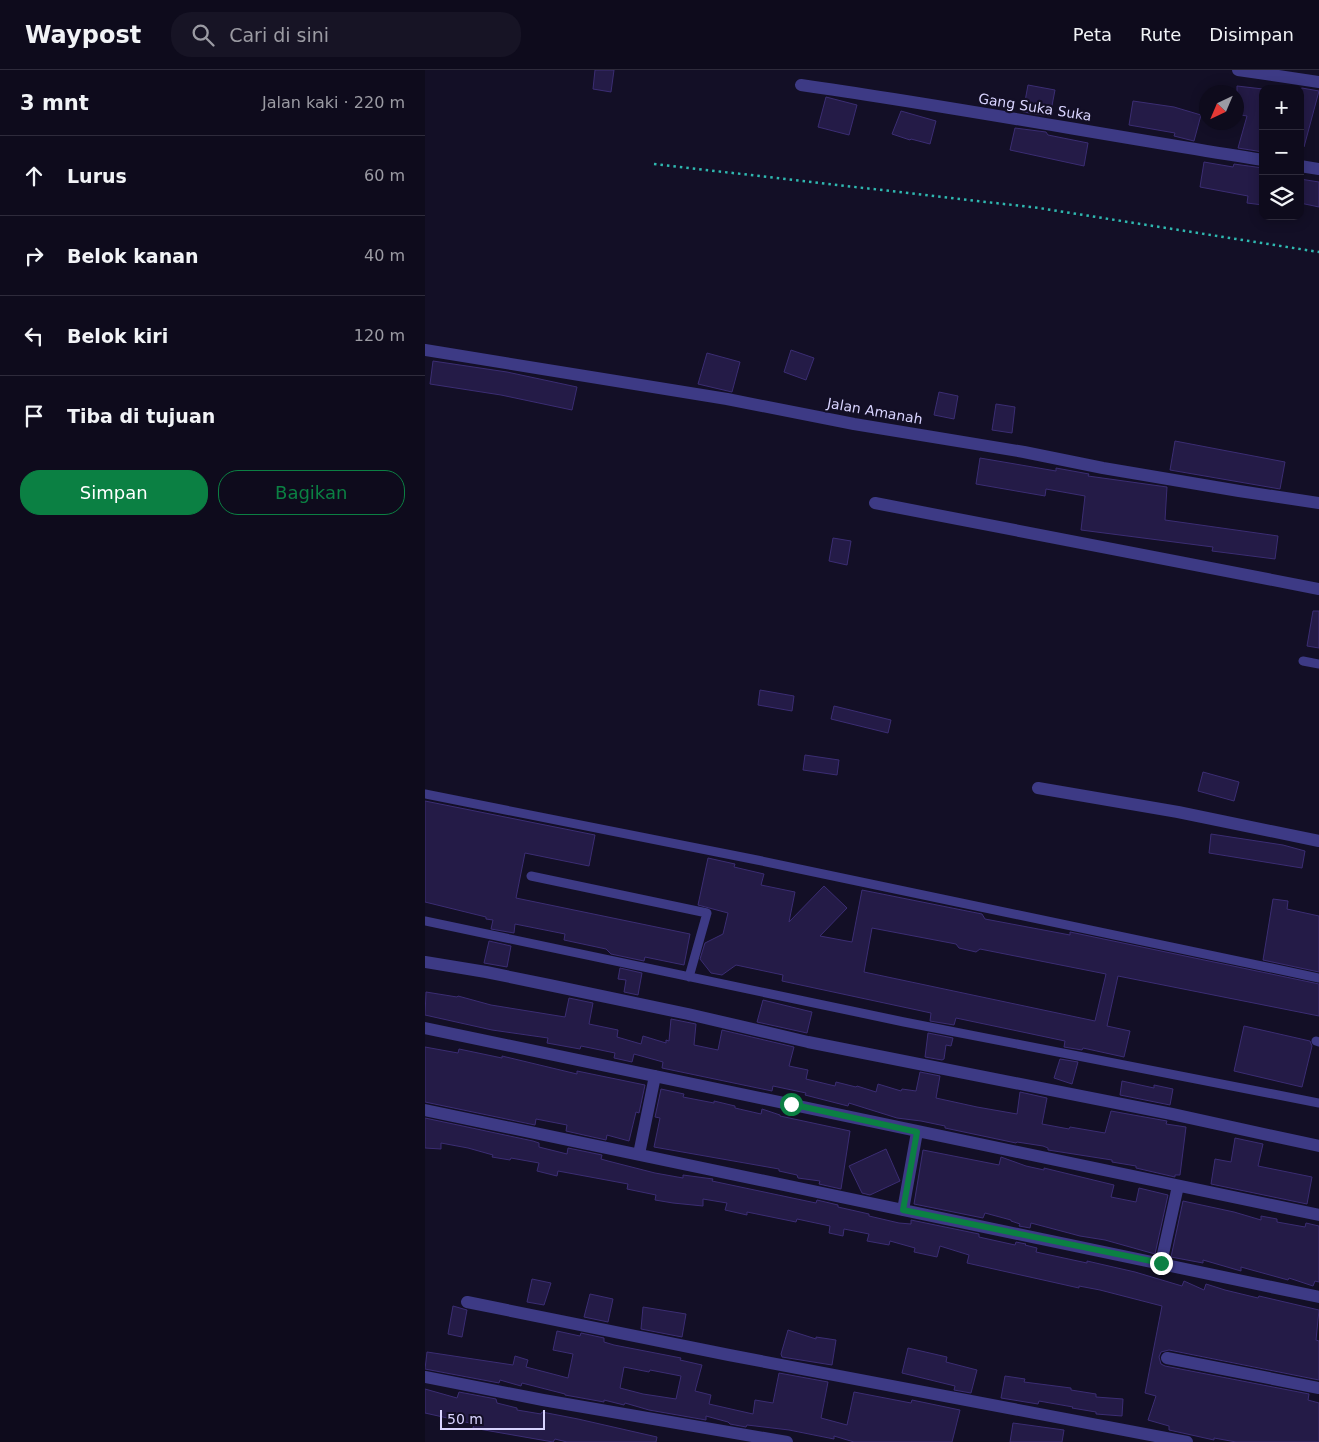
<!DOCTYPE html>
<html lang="id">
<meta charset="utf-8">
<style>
body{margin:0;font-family:"DejaVu Sans",sans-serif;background:#171425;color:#f1f3f6}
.controls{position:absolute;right:15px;top:15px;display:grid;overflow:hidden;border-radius:10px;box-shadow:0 2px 12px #0003}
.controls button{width:45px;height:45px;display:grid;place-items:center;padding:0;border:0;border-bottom:1px solid #2e2b3b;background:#0e0b1c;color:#f1f3f6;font:25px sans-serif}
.compass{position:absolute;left:774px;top:15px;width:45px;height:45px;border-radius:50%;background:#0e0b1c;box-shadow:0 2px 12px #0003;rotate:224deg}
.scale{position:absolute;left:15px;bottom:12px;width:105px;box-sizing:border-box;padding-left:5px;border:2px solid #d9d4ff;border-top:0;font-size:14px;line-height:18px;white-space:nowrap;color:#d9d4ff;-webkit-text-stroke:4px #130f26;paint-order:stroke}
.stop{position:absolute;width:15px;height:15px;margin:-11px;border:4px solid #0b8043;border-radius:50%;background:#fff}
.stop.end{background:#0b8043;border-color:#fff;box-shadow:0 1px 5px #0008}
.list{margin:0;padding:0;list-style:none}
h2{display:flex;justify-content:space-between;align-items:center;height:65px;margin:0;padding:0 20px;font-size:21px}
h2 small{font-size:16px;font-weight:400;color:#9b9ba3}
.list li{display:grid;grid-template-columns:32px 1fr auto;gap:15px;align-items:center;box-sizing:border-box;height:80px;padding:0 20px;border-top:1px solid #2e2b3b}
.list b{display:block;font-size:19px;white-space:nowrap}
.list em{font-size:16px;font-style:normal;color:#9b9ba3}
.actions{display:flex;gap:10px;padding:15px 20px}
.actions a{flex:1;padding:11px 0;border:1px solid #0b8043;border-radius:20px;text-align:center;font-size:18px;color:#0b8043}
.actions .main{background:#0b8043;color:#fff}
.icon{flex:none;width:28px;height:28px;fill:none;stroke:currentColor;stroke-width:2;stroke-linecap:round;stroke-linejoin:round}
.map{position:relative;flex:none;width:894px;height:1372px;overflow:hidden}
header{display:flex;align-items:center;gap:30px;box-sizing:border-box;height:70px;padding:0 25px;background:#0e0b1c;border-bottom:1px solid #2e2b3b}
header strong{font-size:24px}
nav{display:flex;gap:28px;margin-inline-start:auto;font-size:18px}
.search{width:350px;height:45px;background:#171425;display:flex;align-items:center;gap:12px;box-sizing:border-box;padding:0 18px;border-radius:20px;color:#9b9ba3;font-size:19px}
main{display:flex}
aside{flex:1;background:#0e0b1c}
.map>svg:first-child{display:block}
</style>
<header>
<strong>Waypost</strong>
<div class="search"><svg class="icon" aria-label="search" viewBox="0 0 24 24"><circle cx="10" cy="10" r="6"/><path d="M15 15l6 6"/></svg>Cari di sini</div>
<nav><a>Peta</a><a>Rute</a><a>Disimpan</a></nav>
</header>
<main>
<aside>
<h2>3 mnt<small>Jalan kaki · 220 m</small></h2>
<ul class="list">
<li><svg class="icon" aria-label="ahead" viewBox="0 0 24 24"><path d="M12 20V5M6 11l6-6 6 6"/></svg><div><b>Lurus</b></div><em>60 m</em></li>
<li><svg class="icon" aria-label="right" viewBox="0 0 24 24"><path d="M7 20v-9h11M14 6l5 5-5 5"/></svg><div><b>Belok kanan</b></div><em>40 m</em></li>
<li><svg class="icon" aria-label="left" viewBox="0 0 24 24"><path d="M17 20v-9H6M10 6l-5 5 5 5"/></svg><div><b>Belok kiri</b></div><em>120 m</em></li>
<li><svg class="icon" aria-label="arrive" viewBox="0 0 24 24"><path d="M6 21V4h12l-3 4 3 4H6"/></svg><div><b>Tiba di tujuan</b></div></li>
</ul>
<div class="actions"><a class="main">Simpan</a><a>Bagikan</a></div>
</aside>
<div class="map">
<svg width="894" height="1372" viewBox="0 0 894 1372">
<rect width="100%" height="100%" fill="#130f26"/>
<path fill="#241b47" stroke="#3b2d73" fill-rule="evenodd" d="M 170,0 L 189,0 L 186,22 L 168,19 Z
M 603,15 L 630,20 L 625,46 L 598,42 Z
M 812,16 L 838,19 L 838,82 L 813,78 L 822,46 L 816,45 L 817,32 L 812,31 Z
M 877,18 L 894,21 L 879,77 L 875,76 L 875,19 Z
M 401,27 L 432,35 L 424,65 L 393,57 Z
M 708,31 L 749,37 L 776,45 L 769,71 L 749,66 L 750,63 L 704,55 Z
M 476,41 L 511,51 L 505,74 L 486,69 L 485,70 L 467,64 Z
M 590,58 L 621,62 L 623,65 L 663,73 L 659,96 L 585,80 Z
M 779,92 L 808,97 L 809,94 L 838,98 L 838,135 L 822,133 L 823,126 L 775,117 Z
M 875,109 L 894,112 L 894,137 L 875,133 Z
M 366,280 L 389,288 L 381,310 L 359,302 Z
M 282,283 L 315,292 L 307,322 L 273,314 Z
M 8,291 L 82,302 L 152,317 L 147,340 L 76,325 L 5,314 Z
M 514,322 L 533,326 L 529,349 L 509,345 Z
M 571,334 L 590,337 L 587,363 L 567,360 Z
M 750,371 L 860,392 L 855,419 L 745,400 Z
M 555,388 L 631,401 L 631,398 L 664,404 L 663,406 L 742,417 L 740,450 L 853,466 L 850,489 L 787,481 L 788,477 L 656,460 L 660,426 L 621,419 L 620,426 L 551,414 Z
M 408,468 L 426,471 L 422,495 L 404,491 Z
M 888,541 L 894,541 L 894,578 L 882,576 Z
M 335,620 L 369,626 L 367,641 L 333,635 Z
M 409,636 L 466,650 L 463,663 L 406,649 Z
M 380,685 L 414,690 L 412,705 L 378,700 Z
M 778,702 L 814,712 L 809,731 L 773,721 Z
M 0,731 L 170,765 L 164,796 L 100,783 L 91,828 L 265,864 L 259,895 L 220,887 L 219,891 L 186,884 L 181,879 L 139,870 L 140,864 L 90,854 L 89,863 L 66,859 L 68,850 L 61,849 L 61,847 L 0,832 Z
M 786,764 L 858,775 L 880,781 L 877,798 L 784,783 Z
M 283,788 L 310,794 L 309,797 L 339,804 L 336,815 L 370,822 L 364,852 L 399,816 L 422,838 L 395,866 L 427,872 L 437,820 L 557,844 L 560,849 L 645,865 L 645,862 L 894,914 L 894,946 L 693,906 L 682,956 L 705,961 L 699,987 L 658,978 L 657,980 L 639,977 L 640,971 L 531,948 L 529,955 L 505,951 L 506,943 L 357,911 L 358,905 L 311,895 L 297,905 L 286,903 L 275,889 L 280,873 L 298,864 L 303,843 L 273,835 ZM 447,858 L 531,874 L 534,878 L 551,882 L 555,879 L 681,904 L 670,951 L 439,902 Z
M 848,829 L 863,831 L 862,839 L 894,846 L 894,902 L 838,890 Z
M 64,871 L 86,876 L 82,897 L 59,893 Z
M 195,898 L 217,903 L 213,925 L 199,922 L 201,910 L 193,909 Z
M 1,922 L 32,927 L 33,926 L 66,935 L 140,947 L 144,928 L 168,933 L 164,954 L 193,960 L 192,967 L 216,974 L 218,966 L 241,973 L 241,970 L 244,971 L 246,949 L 271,954 L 269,975 L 293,980 L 297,960 L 369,977 L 364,996 L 383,1000 L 381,1009 L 410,1016 L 411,1012 L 431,1017 L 432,1016 L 451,1022 L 453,1014 L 476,1021 L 477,1019 L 491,1021 L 495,1002 L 515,1006 L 511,1028 L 552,1037 L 592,1044 L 595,1022 L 622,1028 L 617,1054 L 644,1059 L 645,1057 L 680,1063 L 686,1041 L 742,1051 L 741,1054 L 761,1057 L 755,1105 L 750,1105 L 750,1107 L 711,1098 L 711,1096 L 687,1092 L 687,1090 L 623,1080 L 623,1078 L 618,1076 L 592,1072 L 591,1073 L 520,1058 L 520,1056 L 496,1051 L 472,1048 L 424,1033 L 423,1036 L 380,1025 L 381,1023 L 348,1016 L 347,1021 L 237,998 L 238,992 L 209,984 L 207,992 L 189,988 L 190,983 L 156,976 L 155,979 L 122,973 L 123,968 L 67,960 L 0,945 Z
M 338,930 L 387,942 L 382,963 L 332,952 Z
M 819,956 L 885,971 L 887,976 L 877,1017 L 809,1001 Z
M 503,963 L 528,968 L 526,976 L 521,975 L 519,989 L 517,990 L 500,987 Z
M 0,977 L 33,983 L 34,979 L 77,988 L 77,986 L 152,1004 L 152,1001 L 220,1015 L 214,1043 L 211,1042 L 204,1071 L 182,1065 L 181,1070 L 141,1061 L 142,1055 L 111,1049 L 110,1055 L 0,1032 Z
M 635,989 L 653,992 L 647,1014 L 629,1008 Z
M 697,1011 L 729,1018 L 729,1015 L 748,1019 L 745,1035 L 695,1025 Z
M 236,1019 L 259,1024 L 258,1027 L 289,1033 L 289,1031 L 310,1036 L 310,1038 L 336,1044 L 337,1039 L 355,1045 L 355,1046 L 425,1061 L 416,1119 L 394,1114 L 395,1111 L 373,1108 L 372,1105 L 354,1101 L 354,1099 L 229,1077 L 235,1048 L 230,1047 Z
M 0,1048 L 108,1071 L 114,1073 L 114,1077 L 142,1084 L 143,1078 L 177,1085 L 176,1089 L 183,1091 L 230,1103 L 258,1108 L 258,1105 L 288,1109 L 287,1111 L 391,1133 L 392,1130 L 413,1135 L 413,1137 L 444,1144 L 444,1146 L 474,1153 L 486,1154 L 486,1150 L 554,1164 L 554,1167 L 590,1175 L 591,1172 L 601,1174 L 600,1175 L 612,1178 L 611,1182 L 662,1193 L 662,1191 L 710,1202 L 757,1216 L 759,1211 L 779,1220 L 781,1214 L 800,1220 L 833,1228 L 834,1226 L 894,1240 L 891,1270 L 894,1271 L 894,1310 L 744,1280 L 736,1282 L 734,1287 L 736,1294 L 740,1296 L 884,1324 L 883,1330 L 894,1333 L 894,1372 L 811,1372 L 789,1368 L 789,1370 L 744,1360 L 744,1356 L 723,1350 L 731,1326 L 720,1323 L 737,1236 L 675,1220 L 654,1216 L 654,1218 L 542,1193 L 544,1185 L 515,1176 L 512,1187 L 489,1182 L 490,1178 L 465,1171 L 464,1175 L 442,1171 L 444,1164 L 419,1159 L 418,1166 L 404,1163 L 405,1156 L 372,1149 L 371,1152 L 322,1142 L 322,1145 L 300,1140 L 302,1133 L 278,1129 L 278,1136 L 248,1133 L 230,1130 L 231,1125 L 202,1119 L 203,1114 L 133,1101 L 132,1106 L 112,1101 L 114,1093 L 86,1088 L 85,1090 L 67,1087 L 68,1085 L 43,1078 L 16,1073 L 16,1079 L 0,1078 Z
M 810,1068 L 838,1074 L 833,1096 L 887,1107 L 882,1134 L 786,1114 L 790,1089 L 806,1092 Z
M 461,1079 L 475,1111 L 445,1125 L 437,1123 L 424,1096 Z
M 498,1080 L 574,1095 L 576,1087 L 601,1096 L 619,1100 L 619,1098 L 689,1115 L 686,1127 L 711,1132 L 714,1118 L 743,1125 L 730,1184 L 680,1170 L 655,1166 L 606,1153 L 605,1158 L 594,1156 L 595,1154 L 586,1151 L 586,1150 L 560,1143 L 558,1148 L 489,1134 Z
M 758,1131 L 809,1142 L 836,1150 L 836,1146 L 852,1149 L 852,1152 L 880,1157 L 881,1153 L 894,1156 L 894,1212 L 890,1211 L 888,1216 L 864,1208 L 863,1210 L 816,1197 L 816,1201 L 778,1190 L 778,1193 L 746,1187 Z
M 107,1209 L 126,1213 L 119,1235 L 102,1232 Z
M 165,1224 L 188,1229 L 183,1252 L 159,1247 Z
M 28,1236 L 42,1240 L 37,1267 L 23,1264 Z
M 218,1237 L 261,1244 L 257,1267 L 216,1259 Z
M 363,1260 L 391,1269 L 391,1267 L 411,1270 L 407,1295 L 357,1287 L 356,1284 Z
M 132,1261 L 155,1266 L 156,1263 L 179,1268 L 179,1272 L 189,1275 L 256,1288 L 255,1290 L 277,1295 L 270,1321 L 286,1325 L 284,1334 L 328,1344 L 330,1330 L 348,1333 L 354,1303 L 403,1312 L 396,1348 L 422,1355 L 429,1322 L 486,1333 L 487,1330 L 535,1340 L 527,1372 L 429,1372 L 409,1366 L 409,1369 L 364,1360 L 322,1355 L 321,1357 L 305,1354 L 303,1352 L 281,1346 L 281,1350 L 224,1340 L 200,1333 L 199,1335 L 179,1330 L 179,1332 L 140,1325 L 140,1324 L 97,1313 L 96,1316 L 75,1310 L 74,1313 L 0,1299 L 2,1282 L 88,1295 L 90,1286 L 103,1290 L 101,1297 L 143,1308 L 148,1284 L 128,1280 ZM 199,1297 L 224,1302 L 225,1300 L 256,1306 L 251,1329 L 218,1324 L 195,1318 Z
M 483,1278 L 522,1287 L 521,1292 L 552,1300 L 546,1323 L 529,1320 L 530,1316 L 477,1303 Z
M 580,1306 L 600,1309 L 599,1312 L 646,1318 L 646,1320 L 671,1324 L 671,1327 L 698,1329 L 697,1346 L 671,1344 L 671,1342 L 647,1338 L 648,1337 L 614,1331 L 613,1334 L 576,1328 Z
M 0,1319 L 32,1328 L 34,1322 L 71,1329 L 72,1333 L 92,1338 L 92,1340 L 116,1344 L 117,1342 L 153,1349 L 232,1367 L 231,1372 L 142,1372 L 130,1369 L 128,1372 L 48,1358 L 49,1354 L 0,1343 Z
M 588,1353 L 639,1360 L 637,1372 L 585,1372 Z"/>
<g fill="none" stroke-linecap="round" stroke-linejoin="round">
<path stroke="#2fb8b0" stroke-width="2.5" stroke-dasharray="2.5 4" stroke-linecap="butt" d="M 229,94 L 614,138 L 894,182"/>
<path stroke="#3d3a85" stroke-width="9" d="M 878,591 L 894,594
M 0,724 L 332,790 L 894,908
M 106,806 L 282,843 L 264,907
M 0,851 L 479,952 L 894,1033
M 891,971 L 894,972"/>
<path stroke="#3d3a85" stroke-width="12" d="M 813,0 L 894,12
M 376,15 C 531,37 684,66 838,90
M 875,96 L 894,99
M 450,433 L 894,519
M 613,718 L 753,742 L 894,771
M 0,892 L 61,902 L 124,915 L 263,944 L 383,972 L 747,1044 L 894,1076
M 0,958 L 894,1145
M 0,1040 L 894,1227
M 214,1084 L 230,1006
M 478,1140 L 492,1062
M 736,1193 L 753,1116
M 42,1232 L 304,1285 L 762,1372
M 742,1288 L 894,1318
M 0,1307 L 118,1330 L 362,1372"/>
<path stroke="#3d3a85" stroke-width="12" d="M 0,280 L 302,329 L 429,354 L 599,382 L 678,398 L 814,421 L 894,433"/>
</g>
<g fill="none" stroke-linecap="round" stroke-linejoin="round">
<path stroke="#0b8043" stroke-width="6" d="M 366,1034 L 492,1062 L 478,1140 L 736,1193"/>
</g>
<g text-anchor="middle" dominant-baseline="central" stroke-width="4.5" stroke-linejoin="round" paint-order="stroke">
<g font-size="14" fill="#d9d4ff" stroke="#130f26">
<text transform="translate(610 37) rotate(9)">Gang Suka Suka</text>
<text transform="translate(450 341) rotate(10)">Jalan Amanah</text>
</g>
</g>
</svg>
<div class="controls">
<button>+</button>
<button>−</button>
<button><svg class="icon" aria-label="layers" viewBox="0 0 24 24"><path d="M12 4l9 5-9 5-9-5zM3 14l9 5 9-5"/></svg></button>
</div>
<svg class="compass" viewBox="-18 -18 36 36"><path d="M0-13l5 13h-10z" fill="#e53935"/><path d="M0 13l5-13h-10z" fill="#9b9ba3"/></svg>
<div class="scale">50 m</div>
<div class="stop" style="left:366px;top:1034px"></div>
<div class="stop end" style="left:736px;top:1193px"></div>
</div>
</main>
